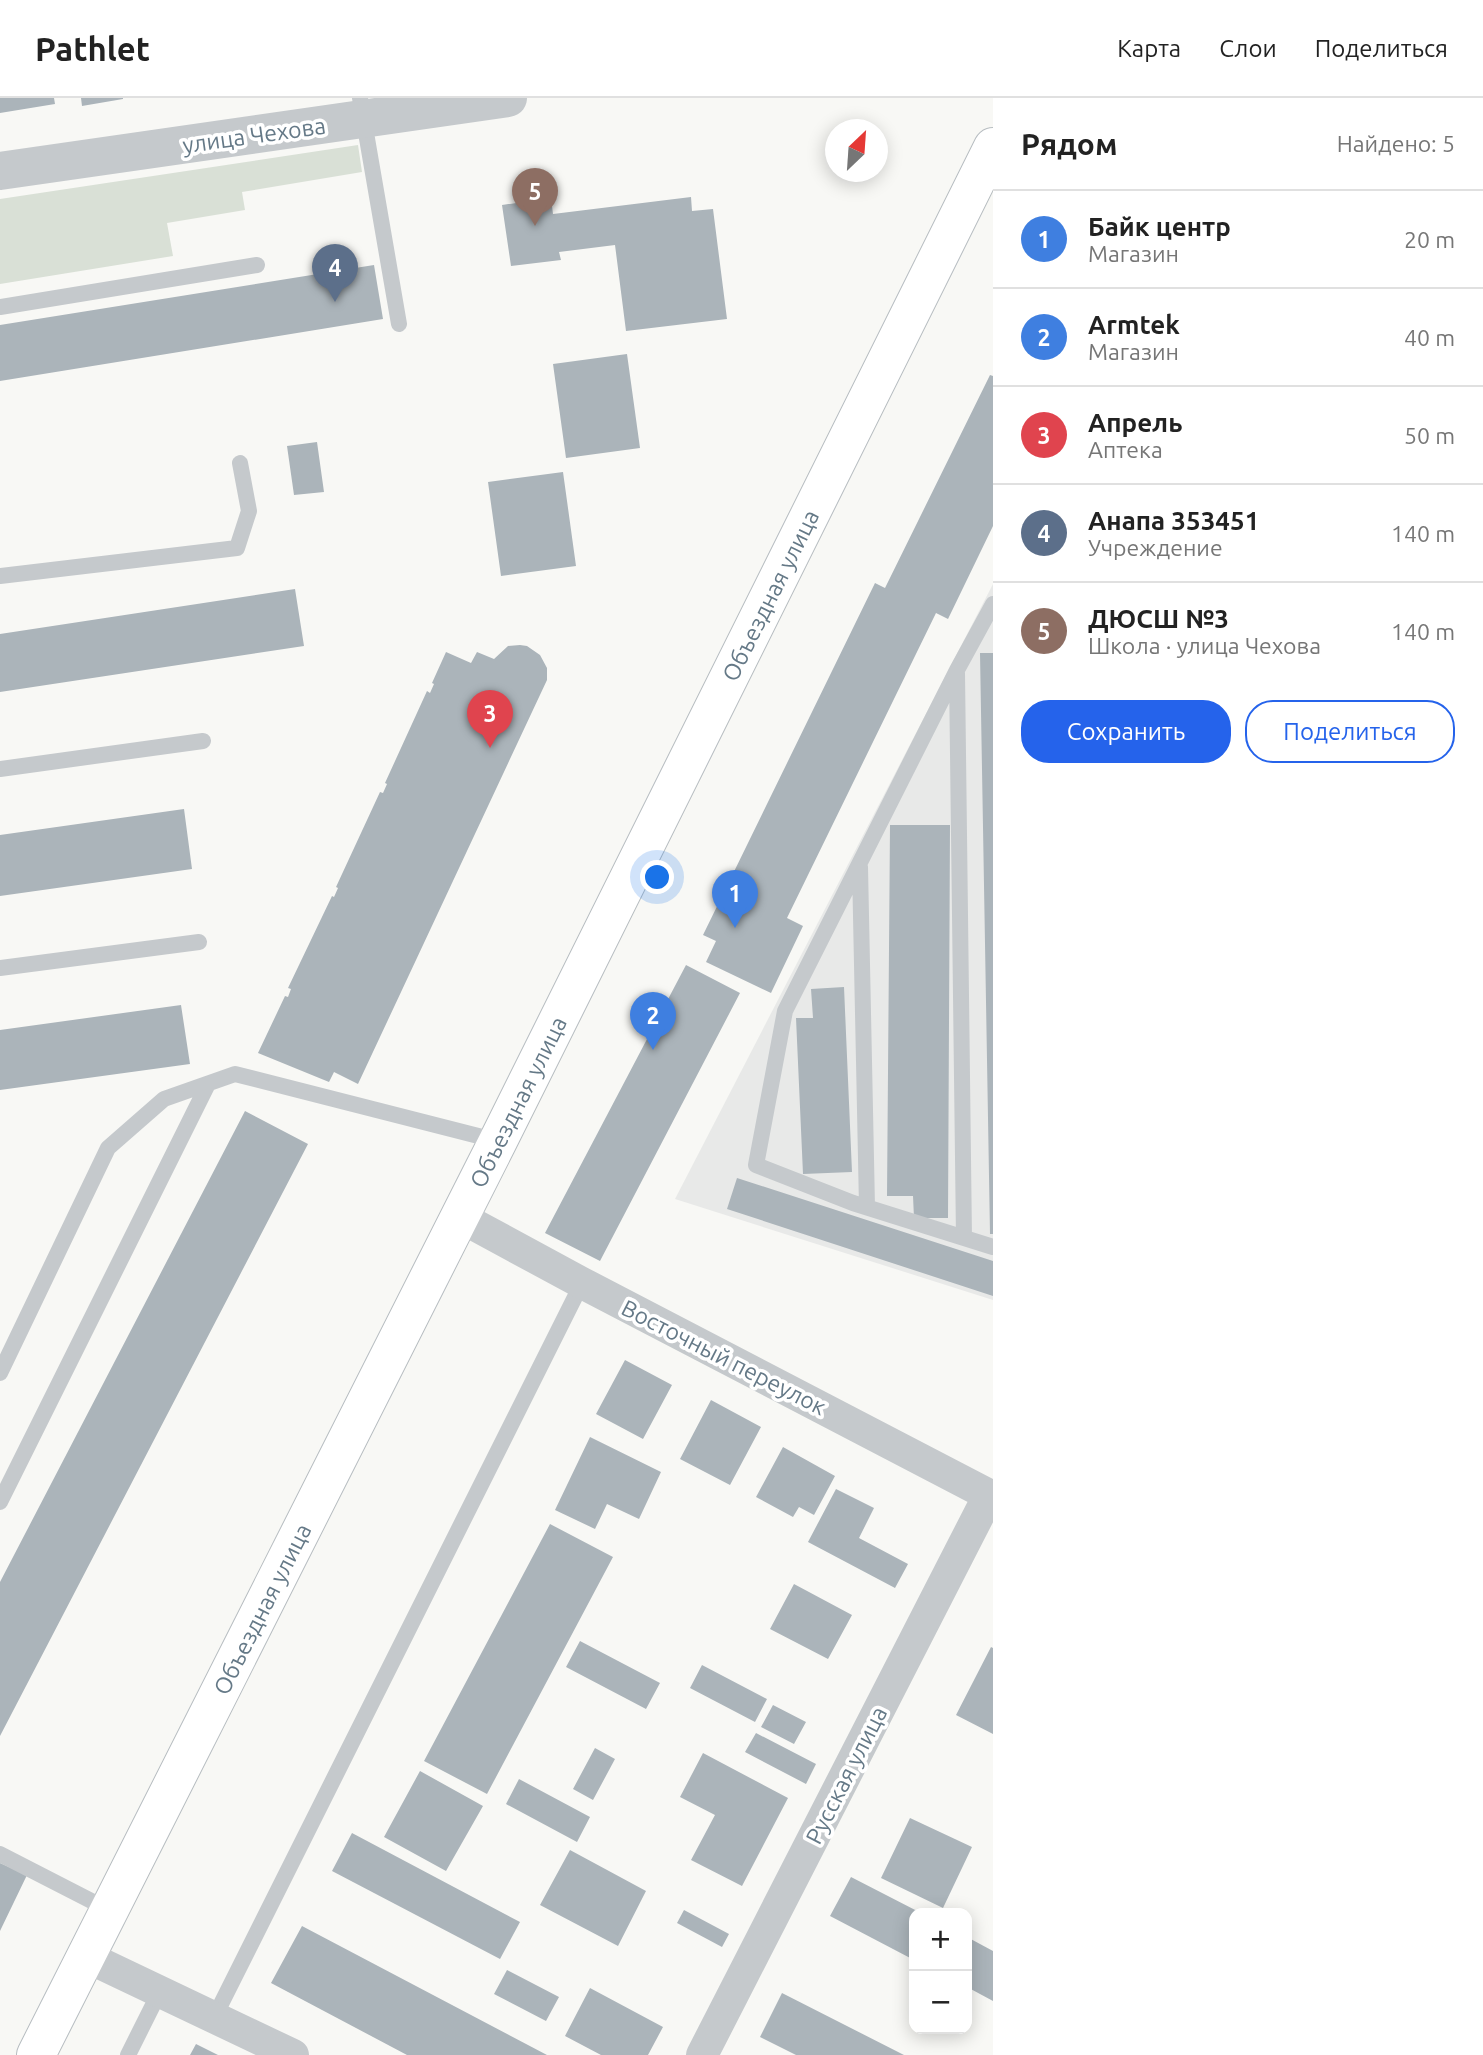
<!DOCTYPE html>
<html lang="ru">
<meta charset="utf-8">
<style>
body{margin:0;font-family:Ubuntu,sans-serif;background:#f6f6f6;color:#222}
.controls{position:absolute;right:21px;bottom:21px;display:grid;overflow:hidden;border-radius:14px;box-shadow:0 4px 18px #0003}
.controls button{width:63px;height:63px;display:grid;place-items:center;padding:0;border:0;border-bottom:2px solid #e0e0e0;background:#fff;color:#222;font:35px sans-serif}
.compass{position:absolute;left:825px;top:21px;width:63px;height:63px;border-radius:50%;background:#fff;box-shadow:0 4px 18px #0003;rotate:25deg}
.you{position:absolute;left:658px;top:780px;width:24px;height:24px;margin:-18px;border:5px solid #fff;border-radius:50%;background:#1a73e8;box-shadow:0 0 0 10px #1a73e833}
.badge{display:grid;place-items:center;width:46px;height:46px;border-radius:50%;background:#2563eb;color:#fff;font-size:23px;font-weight:700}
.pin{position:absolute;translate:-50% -58px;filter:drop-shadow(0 2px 4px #0008)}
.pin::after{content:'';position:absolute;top:37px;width:24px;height:21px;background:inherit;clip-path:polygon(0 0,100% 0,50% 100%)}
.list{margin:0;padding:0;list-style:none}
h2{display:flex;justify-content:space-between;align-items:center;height:91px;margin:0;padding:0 28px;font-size:30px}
h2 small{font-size:23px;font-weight:400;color:#767676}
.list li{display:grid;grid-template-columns:46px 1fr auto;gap:21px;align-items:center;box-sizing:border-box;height:98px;padding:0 28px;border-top:2px solid #e0e0e0}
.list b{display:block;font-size:26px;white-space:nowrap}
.list p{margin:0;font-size:23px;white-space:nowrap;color:#767676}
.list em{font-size:23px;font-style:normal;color:#767676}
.actions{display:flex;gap:14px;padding:21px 28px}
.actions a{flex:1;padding:16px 0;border:2px solid #2563eb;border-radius:28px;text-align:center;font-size:24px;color:#2563eb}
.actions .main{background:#2563eb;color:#fff}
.map{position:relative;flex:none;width:993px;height:1957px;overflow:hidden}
header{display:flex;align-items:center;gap:42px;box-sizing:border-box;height:98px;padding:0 35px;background:#fff;border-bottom:2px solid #e0e0e0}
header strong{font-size:33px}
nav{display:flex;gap:38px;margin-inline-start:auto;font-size:24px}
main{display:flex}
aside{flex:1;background:#fff}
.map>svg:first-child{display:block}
</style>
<header>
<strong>Pathlet</strong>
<nav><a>Карта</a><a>Слои</a><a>Поделиться</a></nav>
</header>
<main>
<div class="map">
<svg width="993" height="1957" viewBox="0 0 993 1957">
<rect width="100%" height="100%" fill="#f8f8f5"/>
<path fill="#e8e9e8" d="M 993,486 L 993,1202 L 675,1101 Z"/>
<path fill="#d9e0d6" d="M 358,47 L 362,74 L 242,94 L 245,112 L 167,125 L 173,158 L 0,186 L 0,101 Z"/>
<path fill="#abb4ba" d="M 0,0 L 54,0 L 55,6 L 0,15 Z
M 81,0 L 123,0 L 123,1 L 82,8 Z
M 691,99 L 692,113 L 713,111 L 727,221 L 626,233 L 615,147 L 559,154 L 561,162 L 511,168 L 502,107 L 551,100 L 553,116 Z
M 374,167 L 383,221 L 0,283 L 0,227 Z
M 627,256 L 640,350 L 566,360 L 553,266 Z
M 990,277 L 993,278 L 993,428 L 948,521 L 936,515 L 787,820 L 803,828 L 771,895 L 706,864 L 716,843 L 703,837 L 875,485 L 885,490 Z
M 317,344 L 324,394 L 294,397 L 287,348 Z
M 563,374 L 576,468 L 501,478 L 488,384 Z
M 295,491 L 304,548 L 0,594 L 0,536 Z
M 520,547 L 527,548 L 540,557 L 547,570 L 547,582 L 358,986 L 334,974 L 329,984 L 258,955 L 285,898 L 288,899 L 291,891 L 288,890 L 332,798 L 334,799 L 338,790 L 336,789 L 380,694 L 383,695 L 387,686 L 385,685 L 427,593 L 430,595 L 434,586 L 432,585 L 446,554 L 471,565 L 477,554 L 494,561 L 508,548 Z
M 980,555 L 993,555 L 993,1136 L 990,1136 Z
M 184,711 L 192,771 L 0,798 L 0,737 Z
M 890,727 L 950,727 L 948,1120 L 914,1120 L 913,1098 L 887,1098 Z
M 686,867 L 740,895 L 600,1163 L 545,1135 Z
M 844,889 L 852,1074 L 803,1076 L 796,920 L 813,920 L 811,891 Z
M 181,907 L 190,966 L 0,992 L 0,932 Z
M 245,1013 L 308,1046 L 0,1638 L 0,1484 Z
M 737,1080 L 993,1163 L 993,1198 L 727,1111 Z
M 625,1262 L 672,1287 L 643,1341 L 596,1316 Z
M 711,1302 L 761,1329 L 730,1387 L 680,1361 Z
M 590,1339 L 661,1374 L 639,1421 L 607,1406 L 595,1431 L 555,1412 Z
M 783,1349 L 835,1378 L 814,1417 L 799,1409 L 793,1419 L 756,1399 Z
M 836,1391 L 874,1410 L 859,1440 L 908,1466 L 895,1490 L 808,1444 Z
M 550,1426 L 613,1459 L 487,1696 L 424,1663 Z
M 794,1486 L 852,1517 L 828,1561 L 770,1531 Z
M 580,1543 L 660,1585 L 646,1611 L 566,1569 Z
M 991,1549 L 993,1550 L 993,1636 L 956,1617 Z
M 702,1567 L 767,1601 L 755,1624 L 690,1590 Z
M 773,1607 L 806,1624 L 794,1646 L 761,1629 Z
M 756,1635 L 816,1666 L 806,1686 L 745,1654 Z
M 595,1650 L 615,1661 L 593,1702 L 573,1691 Z
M 703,1655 L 788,1700 L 742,1788 L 691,1762 L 715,1717 L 680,1699 Z
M 420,1673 L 483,1708 L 446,1773 L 384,1739 Z
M 519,1681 L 590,1719 L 577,1744 L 506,1706 Z
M 910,1720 L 972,1749 L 943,1810 L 881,1780 Z
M 352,1735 L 520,1824 L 500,1861 L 332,1773 Z
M 570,1752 L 646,1793 L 618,1848 L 540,1807 Z
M 0,1765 L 27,1777 L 0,1833 Z
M 851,1779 L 921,1815 L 914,1815 L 914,1862 L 830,1818 Z
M 684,1812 L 729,1836 L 722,1849 L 677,1825 Z
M 302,1828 L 547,1957 L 407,1957 L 271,1885 Z
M 967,1839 L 993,1853 L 993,1903 L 967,1889 Z
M 507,1872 L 559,1899 L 546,1923 L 494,1896 Z
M 590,1890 L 663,1929 L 648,1957 L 601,1957 L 565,1938 Z
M 782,1895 L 904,1957 L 796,1957 L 760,1939 Z
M 196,1946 L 218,1957 L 190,1957 Z"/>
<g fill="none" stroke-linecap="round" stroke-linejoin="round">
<g stroke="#b7bdc1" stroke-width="40">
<g id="secondary">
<path id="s1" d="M 36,1957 L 498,1043 L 993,49"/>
</g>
</g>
<path stroke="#c5c9cc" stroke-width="16" d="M 360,0 L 399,226
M 0,209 L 257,167
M 0,478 L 237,450 L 249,413 L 240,365
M 993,506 L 957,572 L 785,913 L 756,1067 L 853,1105 L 993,1149
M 957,575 L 964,1140
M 0,671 L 203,643
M 860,769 L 867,1109
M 0,870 L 199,844
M 0,1275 L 108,1050 L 164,1001 L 235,976 L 498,1043
M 0,1404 L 208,986
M 0,1756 L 109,1812
M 215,1918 L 582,1185
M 128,1957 L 160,1893"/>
<path stroke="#c5c9cc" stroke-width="32" d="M 460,1119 L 582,1185 L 989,1397 L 702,1957
M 87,1859 L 293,1957"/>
<path stroke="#c5c9cc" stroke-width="38" d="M 0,73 L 508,0"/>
<use href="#secondary" stroke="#fff" stroke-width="38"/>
</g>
<g text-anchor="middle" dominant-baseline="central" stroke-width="7" stroke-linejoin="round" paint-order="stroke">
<g font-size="23" fill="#657987" stroke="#fff">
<text transform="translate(254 37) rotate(-8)">улица Чехова</text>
<text stroke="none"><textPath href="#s1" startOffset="1634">Объездная улица</textPath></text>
<text stroke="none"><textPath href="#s1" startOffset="1068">Объездная улица</textPath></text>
<text transform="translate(724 1259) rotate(27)">Восточный переулок</text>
<text stroke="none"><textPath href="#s1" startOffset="500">Объездная улица</textPath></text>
<text transform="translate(846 1677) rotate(-63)">Русская улица</text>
</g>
</g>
</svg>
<div class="controls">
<button>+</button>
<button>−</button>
</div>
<svg class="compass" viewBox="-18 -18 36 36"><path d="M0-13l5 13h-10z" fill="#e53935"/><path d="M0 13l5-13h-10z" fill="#767676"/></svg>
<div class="you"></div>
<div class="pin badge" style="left:735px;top:830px;background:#3f7fe0">1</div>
<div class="pin badge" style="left:653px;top:952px;background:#3f7fe0">2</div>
<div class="pin badge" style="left:490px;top:650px;background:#e0444e">3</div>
<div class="pin badge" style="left:335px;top:204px;background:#5c6f8a">4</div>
<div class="pin badge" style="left:535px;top:128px;background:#8d6e63">5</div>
</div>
<aside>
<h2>Рядом<small>Найдено: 5</small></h2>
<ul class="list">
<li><span class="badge" style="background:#3f7fe0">1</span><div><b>Байк центр</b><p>Магазин</p></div><em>20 m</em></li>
<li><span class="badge" style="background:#3f7fe0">2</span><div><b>Armtek</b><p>Магазин</p></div><em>40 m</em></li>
<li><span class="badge" style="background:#e0444e">3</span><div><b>Апрель</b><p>Аптека</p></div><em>50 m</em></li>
<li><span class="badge" style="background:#5c6f8a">4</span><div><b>Анапа 353451</b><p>Учреждение</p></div><em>140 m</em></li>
<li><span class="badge" style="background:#8d6e63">5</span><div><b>ДЮСШ №3</b><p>Школа · улица Чехова</p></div><em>140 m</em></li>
</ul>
<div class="actions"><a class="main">Сохранить</a><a>Поделиться</a></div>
</aside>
</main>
